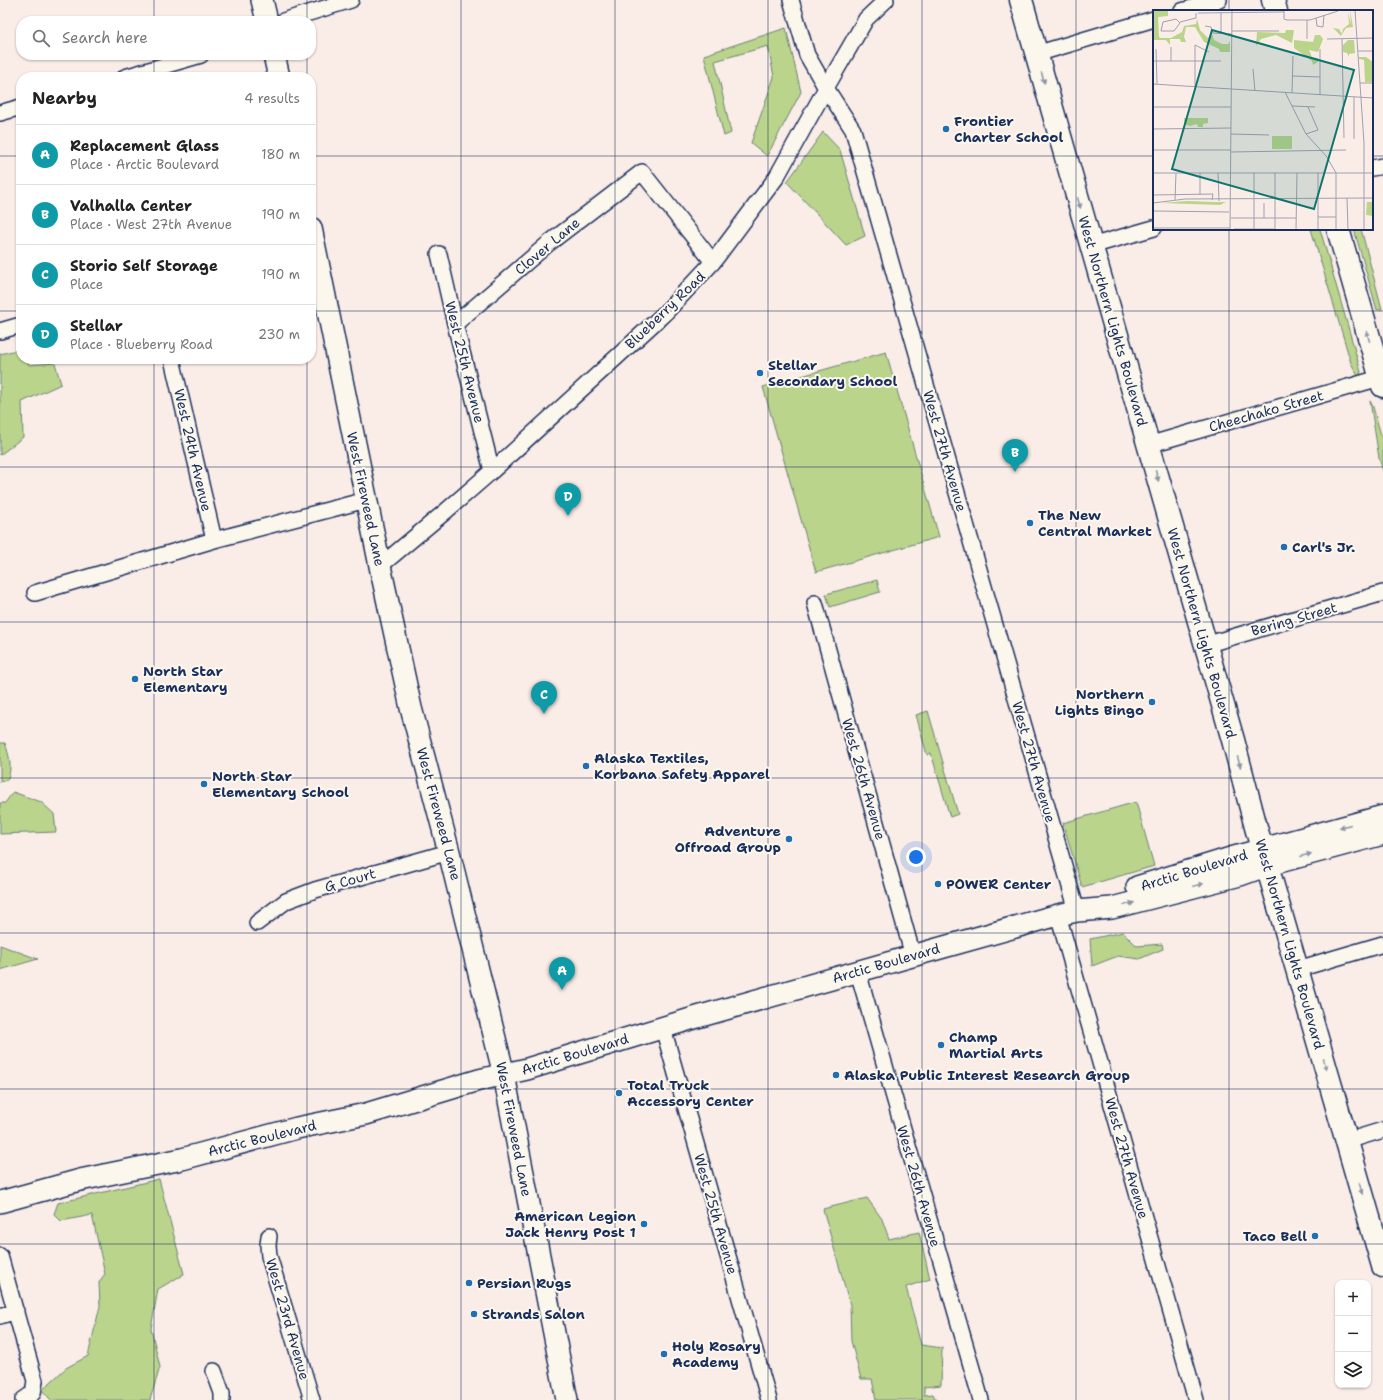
<!DOCTYPE html>
<meta charset="utf-8">
<style>
body{margin:0;font-family:"Shantell Sans",sans-serif;background:#f6f6f6;color:#222}
.controls{position:absolute;right:12px;bottom:12px;display:grid;overflow:hidden;border-radius:8px;box-shadow:0 1px 3px #0004}
.controls button{width:36px;height:36px;display:grid;place-items:center;padding:0;border:0;border-bottom:1px solid #e0e0e0;background:#fff;color:#222;font:20px sans-serif}
.you{position:absolute;left:916px;top:857px;width:14px;height:14px;margin:-10px;border:3px solid #fff;border-radius:50%;background:#1a73e8;box-shadow:0 0 0 6px #1a73e833}
.badge{display:grid;place-items:center;width:26px;height:26px;border-radius:50%;background:#1f6fb2;color:#fff;font-size:13px;font-weight:700}
.pin{position:absolute;translate:-50% -33px;filter:drop-shadow(0 1px 2px #0008)}
.pin::after{content:'';position:absolute;top:21px;width:14px;height:12px;background:inherit;clip-path:polygon(0 0,100% 0,50% 100%)}
.list{margin:0;padding:0;list-style:none}
h2{display:flex;justify-content:space-between;align-items:center;height:52px;margin:0;padding:0 16px;font-size:17px}
h2 small{font-size:13px;font-weight:400;color:#767676}
.list li{display:grid;grid-template-columns:26px 1fr auto;gap:12px;align-items:center;box-sizing:border-box;height:60px;padding:0 16px;border-top:1px solid #e0e0e0}
.list b{display:block;font-size:15px;white-space:nowrap}
.list p{margin:0;font-size:13px;white-space:nowrap;color:#767676}
.list em{font-size:13px;font-style:normal;color:#767676}
.icon{flex:none;width:22px;height:22px;fill:none;stroke:currentColor;stroke-width:2;stroke-linecap:round;stroke-linejoin:round}
.map{position:relative;flex:none;width:1383px;height:1400px;overflow:hidden}
.search{position:absolute;background:#fff;box-shadow:0 1px 3px #0004;left:16px;top:16px;width:300px;height:44px;display:flex;align-items:center;gap:10px;box-sizing:border-box;padding:0 14px;border-radius:16px;color:#767676;font-size:15px}
.panel{position:absolute;background:#fff;box-shadow:0 1px 3px #0004;left:16px;top:72px;width:300px;height:292px;border-radius:16px}
.map>svg:first-child{display:block}
</style>
<div class="map">
<svg width="1383" height="1400" viewBox="0 0 1383 1400">
<rect width="100%" height="100%" fill="#faece7"/>
<filter id="ink" filterUnits="userSpaceOnUse"><feTurbulence type="fractalNoise" baseFrequency=".025" numOctaves="2"/><feDisplacementMap in="SourceGraphic" scale="8" xChannelSelector="R" yChannelSelector="G"/><feConvolveMatrix kernelMatrix="1 2 1 2 8 2 1 2 1" color-interpolation-filters="sRGB"/></filter>
<g filter="url(#ink)">
<path fill="#bad48c" stroke="#6a8275" d="M 786,28 L 801,92 L 767,156 L 751,143 L 774,77 L 768,46 L 715,61 L 731,133 L 724,136 L 704,55 Z
M 823,132 L 840,150 L 865,236 L 846,245 L 787,182 Z
M 1311,229 L 1320,229 L 1361,372 L 1359,378 L 1351,363 Z
M 1354,229 L 1361,229 L 1382,309 L 1377,310 Z
M 21,349 L 21,359 L 27,359 L 29,365 L 55,363 L 61,384 L 22,402 L 23,437 L 0,455 L 0,354 Z
M 886,352 L 939,537 L 816,572 L 763,387 Z
M 1370,401 L 1373,407 L 1383,442 L 1383,471 L 1379,458 Z
M 877,580 L 880,592 L 830,607 L 826,594 Z
M 928,711 L 958,814 L 950,817 L 931,753 L 927,755 L 916,715 Z
M 0,743 L 5,743 C 9,755 13,768 7,780 L 0,782 Z
M 13,792 L 41,802 L 54,814 L 56,832 L 0,834 L 0,803 L 5,803 Z
M 1136,802 L 1154,866 L 1082,887 L 1063,823 Z
M 1123,932 L 1137,946 L 1162,944 L 1163,949 L 1139,959 L 1118,956 L 1092,966 L 1090,939 Z
M 0,945 L 38,959 L 0,970 Z
M 159,1179 L 184,1274 L 158,1289 L 151,1329 L 160,1367 L 150,1400 L 51,1400 L 42,1390 L 66,1368 L 88,1356 L 100,1306 L 99,1282 L 105,1274 L 92,1215 L 61,1221 L 54,1214 L 58,1203 Z
M 867,1198 L 882,1219 L 889,1239 L 919,1232 L 930,1279 L 906,1287 L 921,1345 L 942,1348 L 941,1385 L 924,1387 L 924,1395 L 933,1394 L 936,1400 L 876,1400 L 872,1379 L 861,1379 L 851,1341 L 850,1305 L 823,1209 Z"/>
<g fill="none" stroke-linecap="round" stroke-linejoin="round">
<g stroke="#1b2f5e" stroke-width="18">
<path id="street" d="M 791,0 L 807,55 L 826,88 L 853,130 L 1077,911
M 1182,11 L 1219,0
M 283,21 L 351,0
M 1036,54 L 1154,19
M 125,77 L 201,55
M 0,113 L 21,107
M 1372,168 L 1383,166
M 1091,246 L 1154,228
M 439,254 L 455,324 L 492,471
M 455,324 L 549,243 L 642,172 L 713,262
M 0,331 L 21,325
M 172,359 L 214,540
M 1148,445 L 1383,377
M 380,566 L 446,511 L 492,471 L 665,313 L 713,262 L 776,178 L 826,88 L 866,19 L 886,0
M 35,593 L 214,540 L 366,500
M 815,603 L 913,956
M 1205,645 L 1383,593
M 1058,915 L 1196,1400
M 257,923 L 286,901 L 315,890 L 449,852
M 1298,969 L 1383,944
M 858,972 L 981,1400
M 663,1028 L 769,1400
M 1347,1141 L 1383,1130
M 269,1236 L 268,1245 L 269,1256 L 312,1400
M 0,1256 L 35,1381 L 33,1393 L 23,1400
M 0,1316 L 16,1311
M 214,1371 L 222,1393 L 222,1400"/>
</g>
<g stroke="#1b2f5e" stroke-width="24">
<path id="secondary" d="M 262,0 L 267,21
M 274,55 L 279,77
M 311,228 L 380,566 L 411,708 L 449,852 L 504,1075 L 567,1400
M 1137,887 L 1234,857 L 1383,816
M 0,1202 L 80,1180 L 182,1159 L 297,1128 L 366,1114 L 479,1080 L 527,1069 L 694,1018 L 944,947 L 1058,915 L 1077,911 L 1112,908 L 1240,875 L 1268,865 L 1383,834"/>
</g>
<g stroke="#1b2f5e" stroke-width="25">
<path id="primary" d="M 1021,0 L 1233,740 L 1257,831 L 1383,1266
M 1273,0 L 1276,11
M 1338,229 L 1383,386"/>
</g>
<use href="#street" stroke="#fbf7ec" stroke-width="15"/>
<use href="#secondary" stroke="#fbf7ec" stroke-width="21"/>
<use href="#primary" stroke="#fbf7ec" stroke-width="22"/>
</g>
<defs><path id="oneway-solid" d="M-6-.8H1V-3.2L6.5 0L1 3.2V.8H-6Z"/></defs>
<g fill="#8b93a5">
<use href="#oneway-solid" transform="translate(1043 78) rotate(74)"/>
<use href="#oneway-solid" transform="translate(1079 203) rotate(74)"/>
<use href="#oneway-solid" transform="translate(1368 336) rotate(-106)"/>
<use href="#oneway-solid" transform="translate(1157 476) rotate(74)"/>
<use href="#oneway-solid" transform="translate(1239 762) rotate(74)"/>
<use href="#oneway-solid" transform="translate(1345 826) rotate(165)"/>
<use href="#oneway-solid" transform="translate(1306 855) rotate(-15)"/>
<use href="#oneway-solid" transform="translate(1198 885) rotate(-14)"/>
<use href="#oneway-solid" transform="translate(1129 904) rotate(-15)"/>
<use href="#oneway-solid" transform="translate(1325 1064) rotate(74)"/>
<use href="#oneway-solid" transform="translate(1361 1189) rotate(74)"/>
</g>
</g>
<path fill="none" stroke="#1b2f5e" stroke-width="1" stroke-opacity="0.55" d="M 154,0 L 154,21M 307,0 L 307,21M 461,0 L 461,1400M 615,0 L 615,1400M 768,0 L 768,1400M 922,0 L 922,1400M 1076,0 L 1076,1400M 1229,0 L 1229,11M 154,55 L 154,77M 307,55 L 307,77M 0,156 L 21,156M 311,156 L 1154,156M 1372,156 L 1383,156M 1229,229 L 1229,1400M 0,311 L 21,311M 311,311 L 1383,311M 154,359 L 154,1400M 307,359 L 307,1400M 0,467 L 1383,467M 0,622 L 1383,622M 0,778 L 1383,778M 0,933 L 1383,933M 0,1089 L 1383,1089M 0,1244 L 1383,1244"/>
<g fill="#1f6fb2" stroke="#fbf7ec" stroke-width="1.5">
<circle cx="946" cy="129" r="4"/>
<circle cx="760" cy="373" r="4"/>
<circle cx="1030" cy="523" r="4"/>
<circle cx="1284" cy="547" r="4"/>
<circle cx="135" cy="679" r="4"/>
<circle cx="1152" cy="702" r="4"/>
<circle cx="586" cy="766" r="4"/>
<circle cx="204" cy="784" r="4"/>
<circle cx="789" cy="839" r="4"/>
<circle cx="938" cy="884" r="4"/>
<circle cx="941" cy="1045" r="4"/>
<circle cx="836" cy="1075" r="4"/>
<circle cx="619" cy="1093" r="4"/>
<circle cx="644" cy="1224" r="4"/>
<circle cx="1315" cy="1236" r="4"/>
<circle cx="469" cy="1283" r="4"/>
<circle cx="474" cy="1314" r="4"/>
<circle cx="664" cy="1354" r="4"/>
</g>
<g text-anchor="middle" dominant-baseline="central" stroke-width="4" stroke-linejoin="round" paint-order="stroke">
<g font-size="14" font-weight="bold" fill="#1b2f5e" stroke="#fbf7ec" text-anchor="start">
<text x="954" y="121">Frontier<tspan x="954" dy="16">Charter School</tspan></text>
<text x="768" y="365">Stellar<tspan x="768" dy="16">Secondary School</tspan></text>
<text x="1038" y="515">The New<tspan x="1038" dy="16">Central Market</tspan></text>
<text x="1292" y="547">Carl's Jr.</text>
<text x="143" y="671">North Star<tspan x="143" dy="16">Elementary</tspan></text>
<text x="1144" y="694" text-anchor="end">Northern<tspan x="1144" dy="16">Lights Bingo</tspan></text>
<text x="594" y="758">Alaska Textiles,<tspan x="594" dy="16">Korbana Safety Apparel</tspan></text>
<text x="212" y="776">North Star<tspan x="212" dy="16">Elementary School</tspan></text>
<text x="781" y="831" text-anchor="end">Adventure<tspan x="781" dy="16">Offroad Group</tspan></text>
<text x="946" y="884">POWER Center</text>
<text x="949" y="1037">Champ<tspan x="949" dy="16">Martial Arts</tspan></text>
<text x="844" y="1075">Alaska Public Interest Research Group</text>
<text x="627" y="1085">Total Truck<tspan x="627" dy="16">Accessory Center</tspan></text>
<text x="636" y="1216" text-anchor="end">American Legion<tspan x="636" dy="16">Jack Henry Post 1</tspan></text>
<text x="1307" y="1236" text-anchor="end">Taco Bell</text>
<text x="477" y="1283">Persian Rugs</text>
<text x="482" y="1314">Strands Salon</text>
<text x="672" y="1346">Holy Rosary<tspan x="672" dy="16">Academy</tspan></text>
</g>
<g font-size="14" fill="#1b2f5e" stroke="#fbf7ec">
<text transform="translate(547 246) rotate(-40)">Clover Lane</text>
<text transform="translate(665 310) rotate(-44)">Blueberry Road</text>
<text transform="translate(1113 321) rotate(74)">West Northern Lights Boulevard</text>
<text transform="translate(465 362) rotate(76)">West 25th Avenue</text>
<text transform="translate(1266 411) rotate(-16)">Cheechako Street</text>
<text transform="translate(193 450) rotate(77)">West 24th Avenue</text>
<text transform="translate(945 451) rotate(74)">West 27th Avenue</text>
<text transform="translate(366 499) rotate(78)">West Fireweed Lane</text>
<text transform="translate(1294 619) rotate(-16)">Bering Street</text>
<text transform="translate(1202 633) rotate(74)">West Northern Lights Boulevard</text>
<text transform="translate(1034 762) rotate(74)">West 27th Avenue</text>
<text transform="translate(864 779) rotate(74)">West 26th Avenue</text>
<text transform="translate(439 814) rotate(75)">West Fireweed Lane</text>
<text transform="translate(1194 870) rotate(-17)">Arctic Boulevard</text>
<text transform="translate(350 880) rotate(-16)">G Court</text>
<text transform="translate(1290 944) rotate(74)">West Northern Lights Boulevard</text>
<text transform="translate(886 963) rotate(-16)">Arctic Boulevard</text>
<text transform="translate(575 1054) rotate(-17)">Arctic Boulevard</text>
<text transform="translate(514 1129) rotate(79)">West Fireweed Lane</text>
<text transform="translate(262 1138) rotate(-14)">Arctic Boulevard</text>
<text transform="translate(1127 1158) rotate(74)">West 27th Avenue</text>
<text transform="translate(919 1186) rotate(74)">West 26th Avenue</text>
<text transform="translate(716 1214) rotate(74)">West 25th Avenue</text>
<text transform="translate(288 1319) rotate(74)">West 23rd Avenue</text>
</g>
</g>
<g transform="translate(1153 10)">
<rect width="220" height="220" fill="#faece7"/>
<path d="M 0,0 L 15,0 L 15,6 L 5,7 L 6,27 L 8,28 L 18,28 L 29,22 L 31,16 L 43,14 L 44,9 L 47,20 L 55,28 L 59,24 L 61,30 L 69,34 L 75,34 L 77,31 L 77,42 L 67,42 L 66,39 L 51,32 L 42,17 L 33,17 L 31,27 L 33,32 L 28,32 L 27,29 L 17,29 L 17,35 L 13,30 L 0,30 ZM 197,0 L 200,17 L 193,18 L 188,26 L 180,18 L 186,19 L 189,24 L 190,19 L 196,14 L 195,2 L 198,15 ZM 133,20 L 141,20 L 139,33 L 123,25 L 108,29 L 103,36 L 104,22 L 132,23 ZM 162,25 L 167,25 L 170,29 L 165,42 L 156,40 L 159,47 L 165,48 L 165,52 L 160,55 L 159,51 L 141,38 L 141,30 L 160,32 ZM 195,30 L 201,30 L 202,43 L 196,44 L 196,47 L 194,43 L 190,42 L 190,35 ZM 206,47 L 213,47 L 220,52 L 220,72 L 212,72 L 211,50 L 206,49 ZM 31,108 L 55,108 L 55,113 L 50,114 L 50,117 L 45,117 L 44,114 L 37,116 L 31,114 ZM 119,126 L 139,126 L 139,139 L 119,139 ZM 34,191 L 61,192 L 73,192 L 67,195 L 9,193 ZM 214,192 L 220,192 L 220,206 L 213,205 Z" fill="#bad48c"/>
<path fill="none" stroke="#a1a0b0" stroke-width="1" d="M 131,0 L 131,9 L 134,10 L 157,10 L 185,1M 202,0 L 211,133 L 211,220M 68,2 L 68,24M 45,3 L 131,2M 163,8 L 164,16 L 170,17 L 171,5M 23,9 L 27,13 L 21,21 L 8,21 L 10,12 ZM 154,10 L 154,29M 27,12 L 43,8 L 43,3M 52,16 L 58,17 L 60,23 L 79,24M 79,21 L 126,21M 174,29 L 220,28M 189,29 L 191,128M 18,37 L 18,51M 3,39 L 4,74M 205,41 L 220,41M 0,51 L 68,51M 100,59 L 102,81M 140,66 L 167,67M 207,73 L 220,73M 0,74 L 220,88M 42,77 L 42,35 L 56,42M 132,82 L 153,124 L 174,147 L 183,163 L 183,220M 139,83 L 140,46M 167,85 L 167,39M 139,96 L 162,97M 0,97 L 78,97M 0,119 L 78,118M 78,124 L 116,125M 153,124 L 165,120 L 155,97M 201,129 L 201,87M 0,140 L 78,140M 78,142 L 193,140M 0,163 L 220,163M 47,163 L 47,185M 65,163 L 66,191M 101,163 L 101,220M 0,185 L 60,184 L 59,190M 194,188 L 195,220M 22,190 L 23,163M 0,193 L 32,189 L 220,188M 0,201 L 76,202M 165,207 L 183,207M 78,208 L 143,208M 111,208 L 111,193M 0,218 L 77,218M 81,219 L 122,219M 77,220 L 79,0M 122,220 L 122,163M 143,220 L 144,163M 165,220 L 165,163"/>
<path fill="#0f766e" fill-opacity="0.15" stroke="#0f766e" stroke-width="2" d="M 59,20 L 201,60 L 161,199 L 19,159 Z"/>
<rect width="220" height="220" fill="none" stroke="#1b2f5e" stroke-width="2"/>
</g>
</svg>
<div class="controls">
<button>+</button>
<button>−</button>
<button><svg class="icon" aria-label="layers" viewBox="0 0 24 24"><path d="M12 4l9 5-9 5-9-5zM3 14l9 5 9-5"/></svg></button>
</div>
<div class="you"></div>
<div class="pin badge" style="left:562px;top:990px;background:#0f9aa8">A</div>
<div class="pin badge" style="left:1015px;top:472px;background:#0f9aa8">B</div>
<div class="pin badge" style="left:544px;top:714px;background:#0f9aa8">C</div>
<div class="pin badge" style="left:568px;top:516px;background:#0f9aa8">D</div>
<div class="search"><svg class="icon" aria-label="search" viewBox="0 0 24 24"><circle cx="10" cy="10" r="6"/><path d="M15 15l6 6"/></svg>Search here</div>
<section class="panel">
<h2>Nearby<small>4 results</small></h2>
<ul class="list">
<li><span class="badge" style="background:#0f9aa8">A</span><div><b>Replacement Glass</b><p>Place · Arctic Boulevard</p></div><em>180 m</em></li>
<li><span class="badge" style="background:#0f9aa8">B</span><div><b>Valhalla Center</b><p>Place · West 27th Avenue</p></div><em>190 m</em></li>
<li><span class="badge" style="background:#0f9aa8">C</span><div><b>Storio Self Storage</b><p>Place</p></div><em>190 m</em></li>
<li><span class="badge" style="background:#0f9aa8">D</span><div><b>Stellar</b><p>Place · Blueberry Road</p></div><em>230 m</em></li>
</ul>
</section>
</div>
